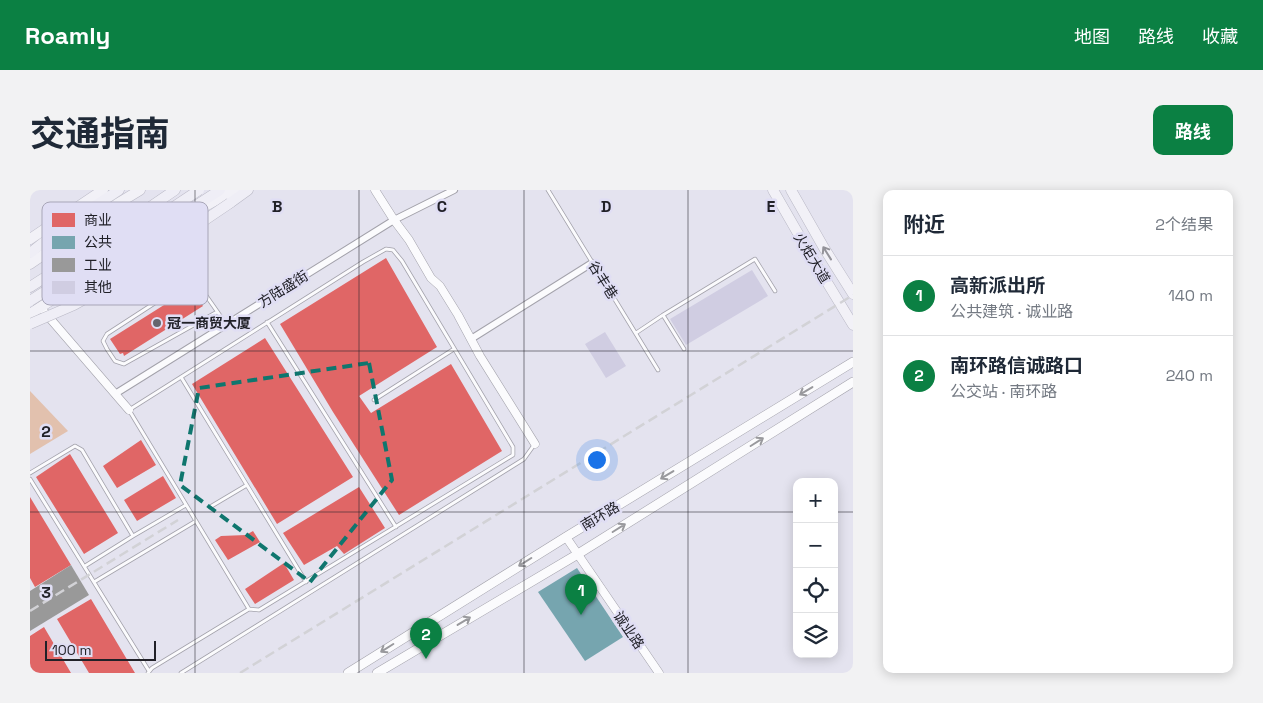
<!DOCTYPE html>
<html lang="zh">
<meta charset="utf-8">
<style>
body{margin:0;font-family:"Space Grotesk","Noto Sans SC",sans-serif;background:#f2f2f3;color:#1f2937}
.controls{position:absolute;right:15px;bottom:15px;display:grid;overflow:hidden;border-radius:10px;box-shadow:0 2px 12px #0003}
.controls button{width:45px;height:45px;display:grid;place-items:center;padding:0;border:0;border-bottom:1px solid #e0e1e3;background:#fff;color:#1f2937;font:25px sans-serif}
.scale{position:absolute;left:15px;bottom:12px;width:111px;box-sizing:border-box;padding-left:5px;border:2px solid #212128;border-top:0;font-size:14px;line-height:18px;white-space:nowrap;color:#212128;-webkit-text-stroke:4px #e0def4;paint-order:stroke}
.you{position:absolute;left:566px;top:269px;width:18px;height:18px;margin:-12px;border:4px solid #fff;border-radius:50%;background:#1a73e8;box-shadow:0 0 0 8px #1a73e833}
.badge{display:grid;place-items:center;width:32px;height:32px;border-radius:50%;background:#0b8043;color:#fff;font-size:16px;font-weight:700}
.pin{position:absolute;translate:-50% -41px;filter:drop-shadow(0 1px 2px #0008)}
.pin::after{content:'';position:absolute;top:26px;width:18px;height:15px;background:inherit;clip-path:polygon(0 0,100% 0,50% 100%)}
.list{margin:0;padding:0;list-style:none}
h2{display:flex;justify-content:space-between;align-items:center;height:65px;margin:0;padding:0 20px;font-size:21px}
h2 small{font-size:16px;font-weight:400;color:#747a83}
.list li{display:grid;grid-template-columns:32px 1fr auto;gap:15px;align-items:center;box-sizing:border-box;height:80px;padding:0 20px;border-top:1px solid #e0e1e3}
.list b{display:block;font-size:19px;white-space:nowrap}
.list p{margin:0;font-size:16px;white-space:nowrap;color:#747a83}
.list em{font-size:16px;font-style:normal;color:#747a83}
.icon{flex:none;width:28px;height:28px;fill:none;stroke:currentColor;stroke-width:2;stroke-linecap:round;stroke-linejoin:round}
.map{position:relative;flex:none;width:823px;height:483px;overflow:hidden;border-radius:10px}
header{display:flex;align-items:center;gap:30px;box-sizing:border-box;height:70px;padding:0 25px;background:#0b8043;color:#fff}
header strong{font-size:24px}
nav{display:flex;gap:28px;margin-inline-start:auto;font-size:18px}
.intro{display:flex;align-items:center;justify-content:space-between;box-sizing:border-box;height:120px;padding:0 30px}
h1{margin:0;font-size:35px}
.button{padding:12px 22px;border-radius:10px;background:#0b8043;color:#fff;font-size:18px;font-weight:700}
main{display:flex;gap:30px;padding:0 30px}
aside{flex:1;background:#fff;border-radius:10px;box-shadow:0 2px 12px #0003}
.map>svg:first-child{display:block}
</style>
<header>
<strong>Roamly</strong>
<nav><a>地图</a><a>路线</a><a>收藏</a></nav>
</header>
<div class="intro"><h1>交通指南</h1><a class="button">路线</a></div>
<main>
<div class="map">
<svg width="823" height="483" viewBox="0 0 823 483">
<rect width="100%" height="100%" fill="#e4e3ef"/>
<path fill="#e2c1ae" d="M 0,201 L 38,241 L 0,264 Z"/>
<path fill="#e06666" d="M 356,68 L 407,157 L 329,206 L 341,223 L 421,174 L 472,261 L 369,325 L 303,222 L 250,134 Z
M 161,98 L 173,116 L 94,166 L 93,163 L 90,164 L 80,149 Z
M 235,148 L 323,287 L 247,334 L 162,194 Z
M 111,250 L 126,275 L 87,298 L 73,276 Z
M 40,264 L 88,343 L 54,364 L 6,287 Z
M 133,286 L 146,308 L 107,331 L 94,310 Z
M 329,297 L 355,338 L 314,364 L 307,356 L 274,375 L 253,343 Z
M 0,307 L 41,375 L 5,397 L 0,388 Z
M 223,341 L 230,352 L 198,370 L 185,350 L 191,346 L 216,345 Z
M 254,373 L 264,390 L 225,414 L 215,399 Z
M 61,409 L 105,483 L 59,483 L 27,429 Z
M 14,437 L 41,483 L 0,483 L 0,446 Z"/>
<path fill="#76a5af" d="M 547,378 L 593,447 L 555,471 L 508,402 Z"/>
<path fill="#999" d="M 41,375 L 59,405 L 0,441 L 0,401 Z"/>
<path fill="#d0cde2" d="M 722,80 L 738,106 L 656,155 L 640,129 Z
M 575,142 L 596,176 L 576,188 L 555,154 Z"/>
<g fill="none" stroke-linecap="round" stroke-linejoin="round">
<g stroke="#a3a2ab" stroke-width="4.5">
<path id="service" d="M 518,0 L 628,180
M 356,59 L 363,60 L 372,71 L 483,257 L 483,265 L 229,420 L 219,419 L 99,220 L 333,72 Z
M 187,122 L 94,174 L 85,171 L 77,159 L 73,151 L 77,144 L 154,94 L 161,93 L 168,94 L 196,134
M 633,125 L 654,159
M 237,132 L 366,337
M 606,143 L 633,125 L 725,69 L 745,101
M 151,187 L 276,392
M 344,210 L 424,159
M 0,283 L 45,256 L 52,260 L 103,346 L 156,315
M 0,289 L 119,481
M 180,317 L 217,295
M 55,376 L 103,346
M 64,392 L 166,331
M 118,483 L 122,478 L 219,419
M 151,483 L 494,269 L 504,255"/>
</g>
<g stroke="#a3a2ab" stroke-width="8">
<path id="minor" d="M 441,149 L 562,73
M 85,204 L 364,30 L 424,0"/>
</g>
<g stroke="#a3a2ab" stroke-width="9">
<path id="tertiary" d="M 345,0 L 364,30 L 379,50 L 401,88 L 410,96 L 428,125 L 450,166 L 505,254
M 11,118 L 99,220
M 536,347 L 629,483"/>
</g>
<g stroke="#a3a2ab" stroke-width="10">
<path id="secondary" d="M 318,483 L 536,347 L 823,172
M 347,483 L 548,364 L 823,192"/>
</g>
<g stroke="#b9b8c5" stroke-width="11">
<path id="primary" d="M 743,0 L 781,66 L 823,135
M 761,0 L 794,58 L 823,104
M 162,23 L 205,0
M 0,49 L 73,0
M 0,74 L 87,14 L 110,0
M 0,124 L 131,39"/>
</g>
<g stroke="#b9b8c5" stroke-width="11">
<path id="trunk" d="M 200,13 L 218,0
M 124,43 L 190,0
M 0,63 L 33,37 L 89,0
M 0,97 L 53,63 L 145,0"/>
</g>
<use href="#service" stroke="#fbfbfd" stroke-width="3"/>
<use href="#minor" stroke="#fbfbfd" stroke-width="6"/>
<use href="#tertiary" stroke="#fbfbfd" stroke-width="8"/>
<use href="#secondary" stroke="#fbfbfd" stroke-width="9"/>
<use href="#primary" stroke="#f2f1f7" stroke-width="10"/>
<use href="#trunk" stroke="#efeef6" stroke-width="10"/>
<path stroke="#d2d2d6" stroke-width="2.5" stroke-dasharray="10 5" stroke-linecap="butt" d="M 0,421 L 148,330
M 210,483 L 823,105"/>
<g stroke="#b9b8c5" stroke-width="11" stroke-linecap="butt">
<path id="trunk-bridge" d="M 0,111 L 58,74 L 169,0
M 0,134 L 44,115 L 76,97 L 200,13"/>
</g>
<use href="#trunk-bridge" stroke="#efeef6" stroke-width="10"/>
</g>
<defs><path id="oneway-shaft" d="M-6 0H5M1.5-3L5.5 0L1.5 3" fill="none" stroke-width="1.6" stroke-linecap="round" stroke-linejoin="round" transform="scale(1.25)"/></defs>
<use stroke="#94939a" href="#oneway-shaft" transform="translate(797 63) rotate(-122)"/>
<g stroke="#99999d">
<use href="#oneway-shaft" transform="translate(776 201) rotate(149)"/>
<use href="#oneway-shaft" transform="translate(727 252) rotate(-32)"/>
<use href="#oneway-shaft" transform="translate(637 285) rotate(149)"/>
<use href="#oneway-shaft" transform="translate(589 338) rotate(-32)"/>
<use href="#oneway-shaft" transform="translate(495 372) rotate(148)"/>
<use href="#oneway-shaft" transform="translate(434 431) rotate(-31)"/>
<use href="#oneway-shaft" transform="translate(357 458) rotate(148)"/>
</g>
<path fill="none" stroke="#0f766e" stroke-width="4" stroke-dasharray="10 6" stroke-linejoin="round" d="M 339,173 L 362,290 L 280,392 L 150,295 L 169,198 Z"/>
<path fill="none" stroke="#212128" stroke-width="1" stroke-opacity="0.55" d="M 165,0 L 165,483M 329,0 L 329,483M 494,0 L 494,483M 658,0 L 658,483M 0,161 L 823,161M 0,322 L 767,322M 804,322 L 823,322"/>
<circle fill="#65656e" stroke="#e0def4" stroke-width="2" cx="127" cy="133" r="5"/>
<g text-anchor="middle" dominant-baseline="central" stroke-width="5" stroke-linejoin="round" paint-order="stroke">
<g font-size="14" fill="#212128" stroke="#e0def4">
<text transform="translate(782 68) rotate(59)">火炬大道</text>
<text transform="translate(573 90) rotate(58)">谷丰巷</text>
<text transform="translate(253 99) rotate(-32)">方陆盛街</text>
<text transform="translate(570 326) rotate(-31)">南环路</text>
<text transform="translate(599 440) rotate(56)">诚业路</text>
</g>
<g font-size="14" font-weight="bold" fill="#212128" stroke="#e0def4" text-anchor="start">
<text x="137" y="133">冠一商贸大厦</text>
</g>
</g>
<rect x="12" y="12" width="166" height="103" rx="8" fill="#e0def4" stroke="#a7a5b7" stroke-width="1"/>
<rect x="22" y="23" width="23" height="14" fill="#e06666"/>
<rect x="22" y="46" width="23" height="13" fill="#76a5af"/>
<rect x="22" y="68" width="23" height="14" fill="#999"/>
<rect x="22" y="91" width="23" height="13" fill="#d0cde2"/>
<g font-size="14" fill="#212128">
<text x="54" y="35">商业</text>
<text x="54" y="57">公共</text>
<text x="54" y="80">工业</text>
<text x="54" y="102">其他</text>
</g>
<g font-size="16" text-anchor="middle" font-weight="bold" fill="#212128" stroke="#e0def4" stroke-width="5" stroke-linejoin="round" paint-order="stroke">
<text x="247" y="22">B</text>
<text x="412" y="22">C</text>
<text x="576" y="22">D</text>
<text x="741" y="22">E</text>
<text x="16" y="247">2</text>
<text x="16" y="408">3</text>
</g>
</svg>
<div class="controls">
<button>+</button>
<button>−</button>
<button><svg class="icon" aria-label="locate" viewBox="0 0 24 24"><circle cx="12" cy="12" r="6"/><path d="M12 2v4M12 18v4M2 12h4M18 12h4"/></svg></button>
<button><svg class="icon" aria-label="layers" viewBox="0 0 24 24"><path d="M12 4l9 5-9 5-9-5zM3 14l9 5 9-5"/></svg></button>
</div>
<div class="scale">100 m</div>
<div class="you"></div>
<div class="pin badge" style="left:551px;top:425px">1</div>
<div class="pin badge" style="left:396px;top:469px">2</div>
</div>
<aside>
<h2>附近<small>2个结果</small></h2>
<ul class="list">
<li><span class="badge">1</span><div><b>高新派出所</b><p>公共建筑 · 诚业路</p></div><em>140 m</em></li>
<li><span class="badge">2</span><div><b>南环路信诚路口</b><p>公交站 · 南环路</p></div><em>240 m</em></li>
</ul>
</aside>
</main>
